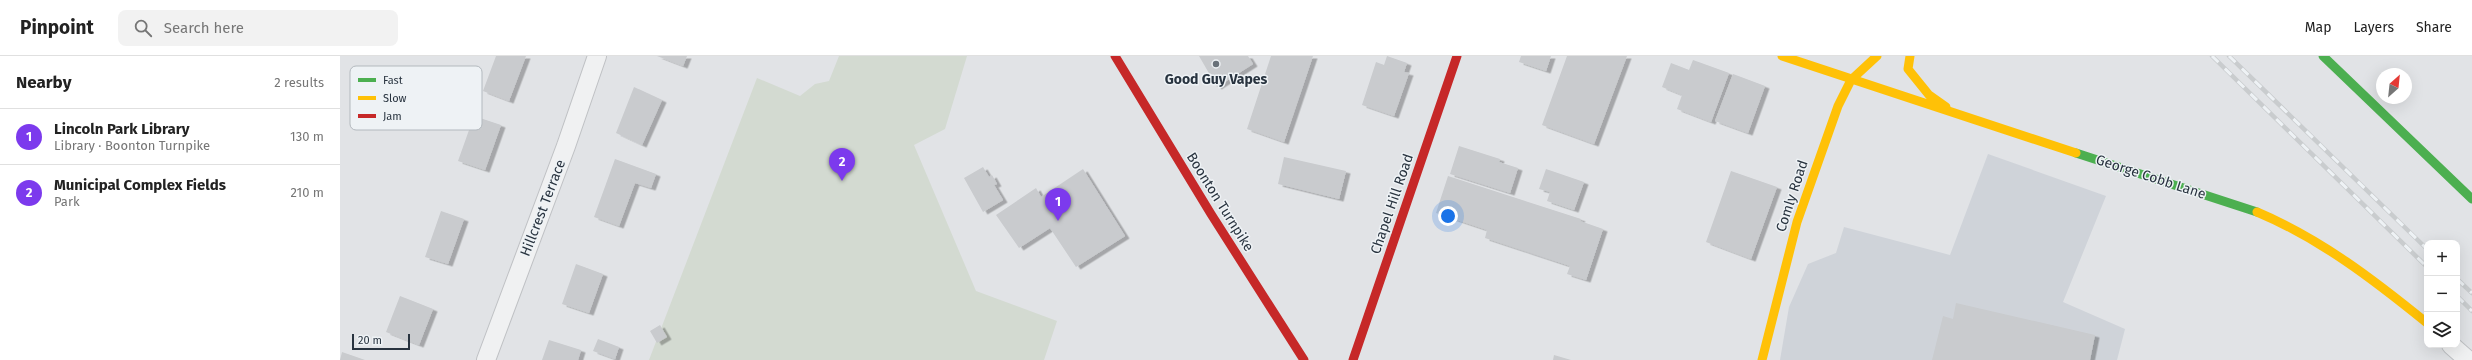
<!DOCTYPE html>
<meta charset="utf-8">
<style>
body{margin:0;font-family:"Fira Sans",sans-serif;background:#f2f2f2;color:#222}
.controls{position:absolute;right:12px;bottom:12px;display:grid;overflow:hidden;border-radius:8px;box-shadow:0 4px 16px #0002}
.controls button{width:36px;height:36px;display:grid;place-items:center;padding:0;border:0;border-bottom:1px solid #e0e0e0;background:#fff;color:#222;font:20px sans-serif}
.compass{position:absolute;left:2036px;top:12px;width:36px;height:36px;border-radius:50%;background:#fff;box-shadow:0 4px 16px #0002;rotate:27deg}
.scale{position:absolute;left:12px;bottom:10px;width:58px;box-sizing:border-box;padding-left:4px;border:2px solid #28333f;border-top:0;font-size:11px;line-height:14px;white-space:nowrap;color:#28333f;-webkit-text-stroke:3px #eef2f5;paint-order:stroke}
.you{position:absolute;left:1108px;top:160px;width:14px;height:14px;margin:-10px;border:3px solid #fff;border-radius:50%;background:#1a73e8;box-shadow:0 0 0 6px #1a73e833}
.badge{display:grid;place-items:center;width:26px;height:26px;border-radius:50%;background:#7c3aed;color:#fff;font-size:13px;font-weight:700}
.pin{position:absolute;translate:-50% -33px;filter:drop-shadow(0 1px 2px #0008)}
.pin::after{content:'';position:absolute;top:21px;width:14px;height:12px;background:inherit;clip-path:polygon(0 0,100% 0,50% 100%)}
.list{margin:0;padding:0;list-style:none}
h2{display:flex;justify-content:space-between;align-items:center;height:52px;margin:0;padding:0 16px;font-size:17px}
h2 small{font-size:13px;font-weight:400;color:#767676}
.list li{display:grid;grid-template-columns:26px 1fr auto;gap:12px;align-items:center;box-sizing:border-box;height:56px;padding:0 16px;border-top:1px solid #e0e0e0}
.list b{display:block;font-size:15px;white-space:nowrap}
.list p{margin:0;font-size:13px;white-space:nowrap;color:#767676}
.list em{font-size:13px;font-style:normal;color:#767676}
.icon{flex:none;width:22px;height:22px;fill:none;stroke:currentColor;stroke-width:2;stroke-linecap:round;stroke-linejoin:round}
.map{position:relative;flex:none;width:2132px;height:304px;overflow:hidden}
header{display:flex;align-items:center;gap:24px;box-sizing:border-box;height:56px;padding:0 20px;background:#fff;border-bottom:1px solid #e0e0e0}
header strong{font-size:19px}
nav{display:flex;gap:22px;margin-inline-start:auto;font-size:14px}
.search{width:280px;height:36px;background:#f2f2f2;display:flex;align-items:center;gap:10px;box-sizing:border-box;padding:0 14px;border-radius:8px;color:#767676;font-size:15px}
main{display:flex}
aside{flex:1;background:#fff}
.map>svg:first-child{display:block}
</style>
<header>
<strong>Pinpoint</strong>
<div class="search"><svg class="icon" aria-label="search" viewBox="0 0 24 24"><circle cx="10" cy="10" r="6"/><path d="M15 15l6 6"/></svg>Search here</div>
<nav><a>Map</a><a>Layers</a><a>Share</a></nav>
</header>
<main>
<aside>
<h2>Nearby<small>2 results</small></h2>
<ul class="list">
<li><span class="badge">1</span><div><b>Lincoln Park Library</b><p>Library · Boonton Turnpike</p></div><em>130 m</em></li>
<li><span class="badge">2</span><div><b>Municipal Complex Fields</b><p>Park</p></div><em>210 m</em></li>
</ul>
</aside>
<div class="map">
<svg width="2132" height="304" viewBox="0 0 2132 304">
<defs>
<filter id="shadow"><feDropShadow dx="4.5" dy="2.5" stdDeviation="0" flood-color="#0004"/></filter>
</defs>
<rect width="100%" height="100%" fill="#e1e3e6"/>
<path fill="#cfd3d9" d="M 1648,98 L 1766,140 L 1723,246 L 1785,273 L 1777,304 L 1440,304 L 1449,251 L 1468,208 L 1496,197 L 1504,171 L 1610,199 Z"/>
<path fill="#d3dad1" d="M 499,0 L 627,0 L 605,73 L 574,89 L 636,235 L 717,265 L 704,304 L 309,304 L 417,22 L 460,40 L 475,28 L 489,25 Z"/>
<path fill="#c9cbce" filter="url(#shadow)" d="M 156,0 L 186,0 L 169,45 L 143,35 Z
M 317,0 L 347,0 L 343,10 Z
M 859,0 L 908,0 L 913,8 L 877,31 Z
M 931,0 L 973,0 L 944,86 L 907,73 Z
M 1047,0 L 1067,7 L 1064,16 L 1069,17 L 1054,60 L 1022,49 L 1036,6 L 1044,9 Z
M 1181,0 L 1211,0 L 1206,15 L 1179,6 Z
M 1227,0 L 1287,0 L 1254,88 L 1202,69 Z
M 1353,4 L 1389,17 L 1371,66 L 1337,53 L 1342,39 L 1322,31 L 1331,7 L 1349,14 Z
M 1393,18 L 1425,30 L 1408,77 L 1375,65 Z
M 294,31 L 322,44 L 302,89 L 276,77 Z
M 134,60 L 161,69 L 145,114 L 118,105 Z
M 1119,90 L 1160,103 L 1159,106 L 1178,112 L 1170,137 L 1110,118 Z
M 944,101 L 1006,115 L 999,143 L 938,128 Z
M 275,103 L 316,118 L 311,132 L 295,127 L 279,170 L 254,161 Z
M 643,111 L 649,121 L 652,119 L 657,128 L 654,129 L 663,144 L 643,156 L 624,122 Z
M 743,113 L 785,180 L 736,211 L 710,172 L 679,192 L 656,159 L 696,132 L 701,141 Z
M 1206,113 L 1244,126 L 1234,154 L 1207,145 L 1210,136 L 1199,133 Z
M 1391,115 L 1437,131 L 1411,203 L 1366,186 Z
M 1108,120 L 1241,163 L 1240,165 L 1263,173 L 1246,224 L 1227,218 L 1230,210 L 1145,182 L 1147,174 L 1096,157 Z
M 101,155 L 124,163 L 108,208 L 85,201 Z
M 236,208 L 263,218 L 249,257 L 222,248 Z
M 60,240 L 93,253 L 79,289 L 46,276 Z
M 1616,247 L 1755,279 L 1750,304 L 1592,304 L 1603,260 L 1613,263 Z
M 320,269 L 327,281 L 317,287 L 310,275 Z
M 258,283 L 279,291 L 275,303 L 253,295 Z
M 209,284 L 241,294 L 238,304 L 202,304 Z
M 2,296 L 25,304 L 0,304 Z
M 1214,299 L 1231,304 L 1213,304 Z"/>
<g fill="none" stroke-linecap="round" stroke-linejoin="round">
<g stroke="#bfc1c4" stroke-width="20">
<path id="street" d="M 2111,289 L 2128,304
M 146,304 L 226,90 L 257,0"/>
</g>
<use href="#street" stroke="#f0f1f2" stroke-width="18"/>
<path stroke="#4caf50" stroke-width="9" d="M 1983,0 L 2132,143
M 1736,97 L 1917,156"/>
<path stroke="#ffc107" stroke-width="9" d="M 1442,0 L 1736,97
M 1570,0 L 1568,13 L 1589,39 L 1606,51
M 1917,156 C 1981,183 2034,224 2087,267
M 1422,304 L 1457,166 L 1498,50 L 1511,24 L 1537,0"/>
<path stroke="#c62828" stroke-width="9" d="M 775,0 L 871,158 L 964,304
M 1013,304 L 1117,0"/>
<g stroke="#c9ccce" stroke-width="4.5">
<path id="rail" d="M 1872,0 L 2087,211
M 1889,0 L 2087,193
M 2117,223 L 2132,237
M 2117,240 L 2132,255"/>
</g>
<use href="#rail" stroke="#eef2f5" stroke-width="3" stroke-dasharray="9" stroke-linecap="butt"/>
</g>
<circle fill="#697179" stroke="#eef2f5" stroke-width="1.5" cx="876" cy="8" r="4"/>
<g text-anchor="middle" dominant-baseline="central" stroke-width="3" stroke-linejoin="round" paint-order="stroke">
<g font-size="14" font-weight="bold" fill="#28333f" stroke="#eef2f5">
<text x="876" y="23">Good Guy Vapes</text>
</g>
<g font-size="14" fill="#28333f" stroke="#eef2f5">
<text transform="translate(1811 121) rotate(18)">George Cobb Lane</text>
<text transform="translate(1452 140) rotate(-72)">Comly Road</text>
<text transform="translate(880 146) rotate(58)">Boonton Turnpike</text>
<text transform="translate(1052 148) rotate(-71)">Chapel Hill Road</text>
<text transform="translate(203 152) rotate(-69)">Hillcrest Terrace</text>
</g>
</g>
<rect x="10" y="10" width="132" height="64" rx="6" fill="#eef2f5" stroke="#b3b9be" stroke-width="1"/>
<rect x="18" y="22" width="18" height="4" fill="#4caf50"/>
<rect x="18" y="40" width="18" height="4" fill="#ffc107"/>
<rect x="18" y="58" width="18" height="4" fill="#c62828"/>
<g font-size="11" fill="#28333f">
<text x="43" y="28">Fast</text>
<text x="43" y="46">Slow</text>
<text x="43" y="64">Jam</text>
</g>
</svg>
<div class="controls">
<button>+</button>
<button>−</button>
<button><svg class="icon" aria-label="layers" viewBox="0 0 24 24"><path d="M12 4l9 5-9 5-9-5zM3 14l9 5 9-5"/></svg></button>
</div>
<svg class="compass" viewBox="-18 -18 36 36"><path d="M0-13l5 13h-10z" fill="#e53935"/><path d="M0 13l5-13h-10z" fill="#767676"/></svg>
<div class="scale">20 m</div>
<div class="you"></div>
<div class="pin badge" style="left:718px;top:165px">1</div>
<div class="pin badge" style="left:502px;top:125px">2</div>
</div>
</main>
